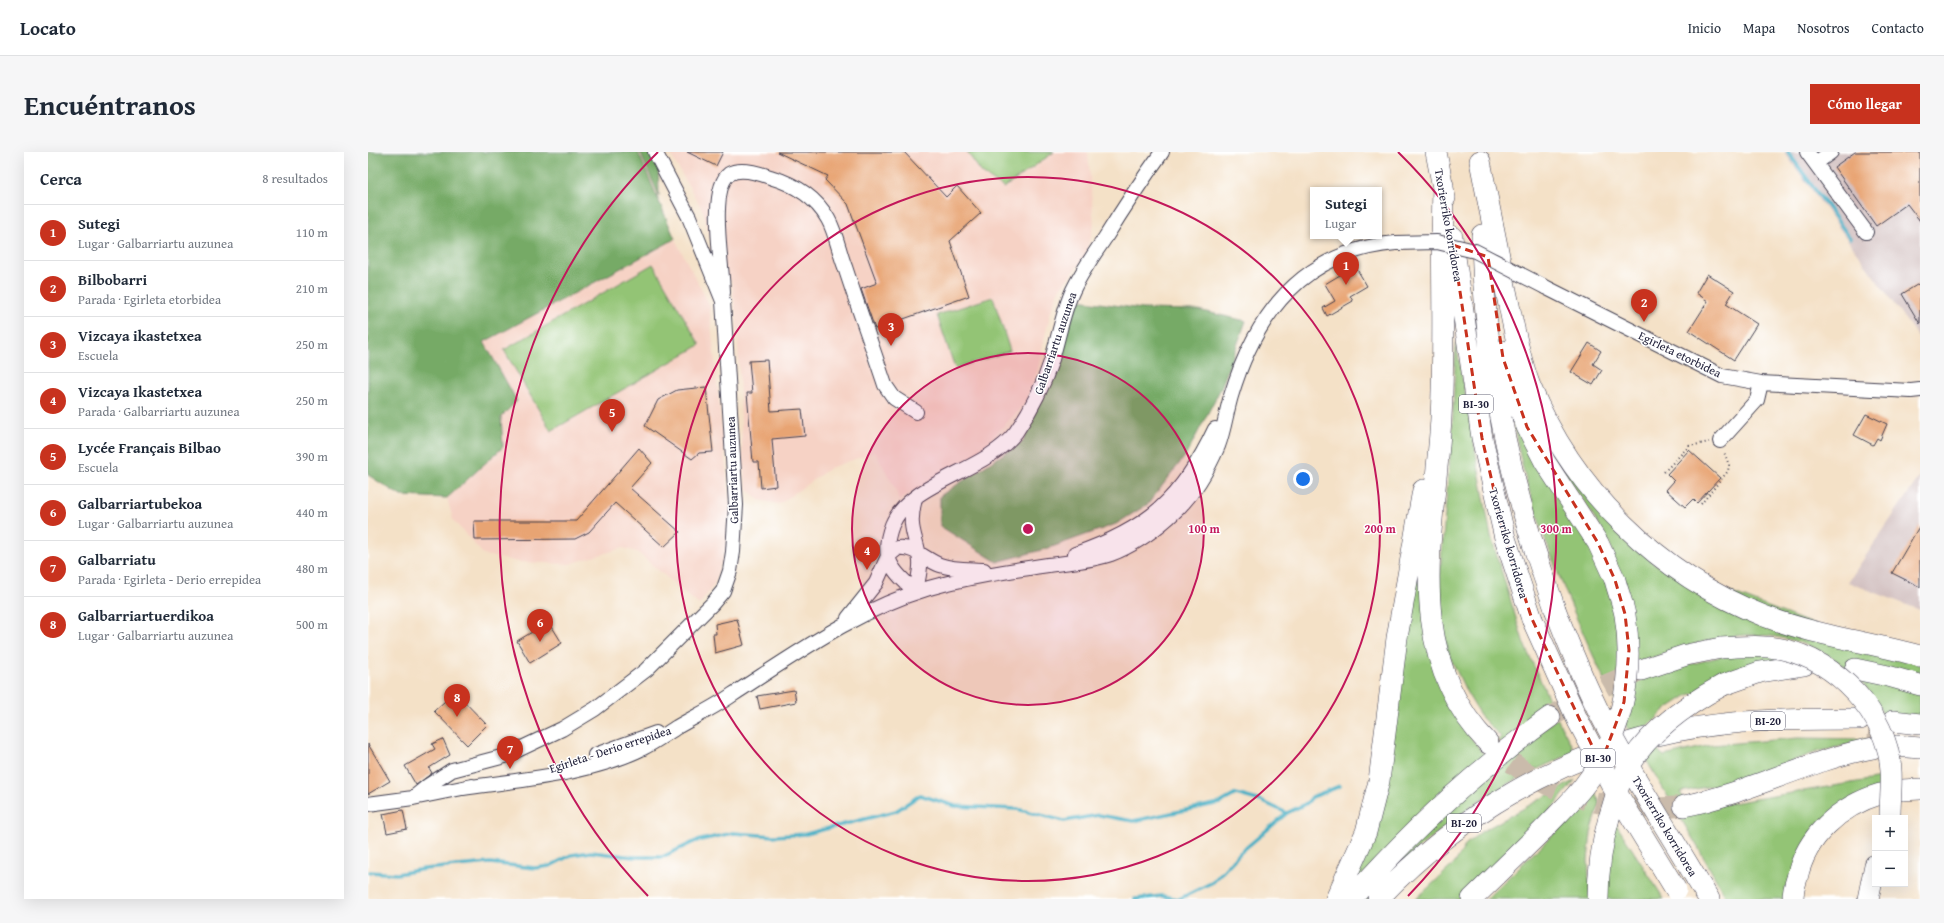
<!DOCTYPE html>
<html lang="es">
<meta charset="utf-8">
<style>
body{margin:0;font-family:"Gentium Book Plus",serif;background:#f6f6f7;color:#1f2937}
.controls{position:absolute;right:12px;bottom:12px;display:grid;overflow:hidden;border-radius:0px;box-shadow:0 4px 16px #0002}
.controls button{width:36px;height:36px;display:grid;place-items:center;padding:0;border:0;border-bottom:1px solid #e0e1e3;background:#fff;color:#1f2937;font:20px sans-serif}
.you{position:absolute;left:935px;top:327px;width:14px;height:14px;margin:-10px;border:3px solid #fff;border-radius:50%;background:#1a73e8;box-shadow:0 0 0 6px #1a73e833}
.badge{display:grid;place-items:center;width:26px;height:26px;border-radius:50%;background:#c8321e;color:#fff;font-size:13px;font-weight:700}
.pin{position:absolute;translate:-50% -33px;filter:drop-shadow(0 1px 2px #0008)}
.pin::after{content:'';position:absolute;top:21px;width:14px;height:12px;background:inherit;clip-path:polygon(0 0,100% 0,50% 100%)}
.popup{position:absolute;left:942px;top:35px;width:72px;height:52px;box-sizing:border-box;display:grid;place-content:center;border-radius:0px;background:#fff;filter:drop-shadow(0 1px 3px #0005);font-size:13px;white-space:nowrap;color:#747a83}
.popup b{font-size:15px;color:#1f2937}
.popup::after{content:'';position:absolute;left:50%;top:100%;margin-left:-8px;border:8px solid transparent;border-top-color:#fff}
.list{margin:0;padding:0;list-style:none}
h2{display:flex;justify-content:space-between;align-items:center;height:52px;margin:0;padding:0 16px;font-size:17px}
h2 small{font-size:13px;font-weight:400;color:#747a83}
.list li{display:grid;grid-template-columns:26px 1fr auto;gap:12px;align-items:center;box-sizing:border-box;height:56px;padding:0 16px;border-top:1px solid #e0e1e3}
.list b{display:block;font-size:15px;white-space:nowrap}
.list p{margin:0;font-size:13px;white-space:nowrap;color:#747a83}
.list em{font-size:13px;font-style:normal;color:#747a83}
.map{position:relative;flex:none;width:1552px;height:747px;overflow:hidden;border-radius:0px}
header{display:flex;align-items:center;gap:24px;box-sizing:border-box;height:56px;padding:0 20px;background:#fff;border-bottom:1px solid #e0e1e3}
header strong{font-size:19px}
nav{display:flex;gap:22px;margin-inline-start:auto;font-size:14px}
.intro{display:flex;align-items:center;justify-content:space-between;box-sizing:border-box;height:96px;padding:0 24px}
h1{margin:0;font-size:28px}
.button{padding:10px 18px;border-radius:0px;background:#c8321e;color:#fff;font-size:14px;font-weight:700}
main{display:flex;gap:24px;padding:0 24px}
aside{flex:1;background:#fff;border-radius:0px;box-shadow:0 4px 16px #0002}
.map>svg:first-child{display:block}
</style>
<header>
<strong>Locato</strong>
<nav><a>Inicio</a><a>Mapa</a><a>Nosotros</a><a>Contacto</a></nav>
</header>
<div class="intro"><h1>Encuéntranos</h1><a class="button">Cómo llegar</a></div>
<main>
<aside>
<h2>Cerca<small>8 resultados</small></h2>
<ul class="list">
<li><span class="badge">1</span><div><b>Sutegi</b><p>Lugar · Galbarriartu auzunea</p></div><em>110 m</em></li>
<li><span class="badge">2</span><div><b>Bilbobarri</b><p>Parada · Egirleta etorbidea</p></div><em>210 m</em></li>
<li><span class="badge">3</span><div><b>Vizcaya ikastetxea</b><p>Escuela</p></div><em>250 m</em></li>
<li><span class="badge">4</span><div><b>Vizcaya Ikastetxea</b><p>Parada · Galbarriartu auzunea</p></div><em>250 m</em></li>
<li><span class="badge">5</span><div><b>Lycée Français Bilbao</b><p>Escuela</p></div><em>390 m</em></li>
<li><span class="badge">6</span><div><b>Galbarriartubekoa</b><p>Lugar · Galbarriartu auzunea</p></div><em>440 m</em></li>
<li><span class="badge">7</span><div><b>Galbarriatu</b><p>Parada · Egirleta - Derio errepidea</p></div><em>480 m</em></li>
<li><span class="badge">8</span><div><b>Galbarriartuerdikoa</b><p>Lugar · Galbarriartu auzunea</p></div><em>500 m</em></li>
</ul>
</aside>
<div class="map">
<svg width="1552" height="747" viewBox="0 0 1552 747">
<rect width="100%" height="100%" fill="#fff"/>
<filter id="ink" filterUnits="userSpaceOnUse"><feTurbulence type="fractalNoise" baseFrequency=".025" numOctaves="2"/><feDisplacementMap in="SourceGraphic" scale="8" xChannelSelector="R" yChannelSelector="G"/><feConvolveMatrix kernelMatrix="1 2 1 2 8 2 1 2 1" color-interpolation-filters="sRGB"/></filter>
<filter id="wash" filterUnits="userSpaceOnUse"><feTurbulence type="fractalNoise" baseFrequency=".012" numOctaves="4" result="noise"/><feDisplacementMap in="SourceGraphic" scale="16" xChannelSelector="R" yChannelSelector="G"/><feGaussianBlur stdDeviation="0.9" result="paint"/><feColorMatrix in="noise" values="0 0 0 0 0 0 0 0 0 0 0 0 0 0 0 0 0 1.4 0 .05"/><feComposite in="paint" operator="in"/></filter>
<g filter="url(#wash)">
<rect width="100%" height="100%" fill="#f4e1c7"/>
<path fill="#f6d2c5" d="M 301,0 L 720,0 L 726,73 L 717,105 L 690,139 L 682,162 L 669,220 L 657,251 L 597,315 L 547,338 L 531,349 L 528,338 L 507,300 L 462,316 L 411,352 L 391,348 L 379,337 L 375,318 L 369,170 L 363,128 L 353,126 L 335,59 Z
M 307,87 L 341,152 L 362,357 L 360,389 L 346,433 L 331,453 L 269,400 L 255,396 L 201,412 L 151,410 L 116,403 L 85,368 L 79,346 L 135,295 L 133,265 L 149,249 L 116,190 Z"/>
<path fill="#d1bfbf" d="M 1416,0 L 1552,0 L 1552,188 Z
M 1552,324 L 1552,458 L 1480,430 Z"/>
<path fill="#93c474" stroke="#5a7358" d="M 599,0 L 686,0 L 636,36 L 614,21 Z
M 285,112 L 332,193 L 183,279 L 136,198 Z
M 625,145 L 642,199 L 587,216 L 569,163 Z
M 1088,191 L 1123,385 L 1156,492 L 1184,554 L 1157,574 L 985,732 C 1012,681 1016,622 1025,566 C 1034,507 1045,448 1056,389 L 1097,578 L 1115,601 L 1133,585 L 1114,566 L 1099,541 L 1083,507 L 1075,476 L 1071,433 L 1084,281 Z
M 1143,260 L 1222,389 L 1246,447 L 1252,510 L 1246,548 C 1212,477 1181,406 1159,331 C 1152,308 1148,283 1143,260 Z
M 1169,274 L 1285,411 L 1552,513 L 1552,566 L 1515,563 C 1491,511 1435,481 1379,483 C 1341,484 1302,501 1267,511 L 1242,393 L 1225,363 L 1187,307 Z
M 1374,499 L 1435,509 L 1320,543 L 1297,558 L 1271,584 L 1296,604 L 1344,593 L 1430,586 L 1504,587 L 1449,600 L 1391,621 L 1344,634 L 1312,640 L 1322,658 L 1513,626 L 1514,637 L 1467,656 L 1420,747 L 1359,747 L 1332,699 L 1257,572 L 1269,526 Z
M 1189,566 L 1207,600 L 1156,623 L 1113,647 L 1054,693 L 1000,747 L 995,747 L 1075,658 Z
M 1207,628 L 1183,658 L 1095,747 L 1048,747 L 1087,711 L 1098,692 L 1113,680 Z
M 1225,636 L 1232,651 L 1223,681 L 1220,708 L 1222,747 L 1118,747 L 1197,671 Z
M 1246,669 L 1296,747 L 1236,747 Z"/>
<path fill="#76aa66" stroke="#4c6650" d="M 0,0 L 270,0 L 307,87 L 116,190 L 149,249 L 133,265 L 135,295 L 79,346 L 33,344 L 0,323 Z
M 272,0 L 290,0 L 291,44 Z
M 710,148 L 774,157 L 830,158 L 878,169 L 853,236 L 818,303 L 780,352 L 748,372 L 681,396 L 629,410 L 572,374 L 572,344 L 655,289 Z"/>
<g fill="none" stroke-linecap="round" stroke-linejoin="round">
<path stroke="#46afc5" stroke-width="3.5" d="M 1420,0 L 1482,86
M 2,720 L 29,722 L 56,717 L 122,711 L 167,716 L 182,714 L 203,703 L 223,700 L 266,705 L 294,705 L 328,689 L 365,681 L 407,684 L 438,682 L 528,659 L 552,643 L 587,654 L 649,657 L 696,669 L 731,663 L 765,669 L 852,651 L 868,642 L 893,649 L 919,661
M 767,747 L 794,744 L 811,747 L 845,730 L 873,700 L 919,661 L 939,651 L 944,645 L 972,634"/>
</g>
<g id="blocks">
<path fill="#e8a473" d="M 319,0 L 355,0 L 348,14 Z
M 409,0 L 536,0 L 578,45 L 589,34 L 613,61 L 582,89 L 601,144 L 507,177 L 493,137 L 509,131 L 480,52 L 457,28 L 460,24 Z
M 1487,0 L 1552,0 L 1552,69 L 1539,52 L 1508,74 L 1466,15 Z
M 987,114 L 999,134 L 982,144 L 985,149 L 959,164 L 955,156 L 967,149 L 957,132 Z
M 1339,122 L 1366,139 L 1358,152 L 1389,172 L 1366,208 L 1321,179 L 1340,149 L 1328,141 Z
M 1552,131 L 1552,172 L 1534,142 Z
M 1221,191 L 1233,199 L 1225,212 L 1234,218 L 1225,233 L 1203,220 Z
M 399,208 L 403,259 L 434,257 L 437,284 L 404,287 L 408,334 L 393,336 L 391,310 L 385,310 L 379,241 L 384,241 L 381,209 Z
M 338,235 L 345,300 L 331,301 L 324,307 L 277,274 L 290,248 L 309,238 Z
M 1498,262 L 1519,272 L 1512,288 L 1509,286 L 1505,293 L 1486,283 Z
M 271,296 L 284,311 L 262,336 L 312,380 L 296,395 L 247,351 L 221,380 L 207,387 L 107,388 L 106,369 L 208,369 Z
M 1321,298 L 1352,326 L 1329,351 L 1325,347 L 1317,355 L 1298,338 L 1306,329 L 1299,322 Z
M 1552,373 L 1552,435 L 1524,421 Z
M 369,467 L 376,493 L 347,501 L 345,482 L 348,482 L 347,472 Z
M 181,470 L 194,491 L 162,511 L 149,489 Z
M 426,538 L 428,550 L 392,557 L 389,544 Z
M 87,540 L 119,573 L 99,593 L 66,559 Z
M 75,587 L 82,603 L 61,616 L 64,621 L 48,633 L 37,614 L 67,597 L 64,592 Z
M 0,592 L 22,629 L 0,642 Z
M 35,658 L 39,677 L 19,681 L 15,662 Z"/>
</g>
</g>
<g filter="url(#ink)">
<use href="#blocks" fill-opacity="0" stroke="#423f50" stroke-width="1"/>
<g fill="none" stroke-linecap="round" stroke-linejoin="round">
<path stroke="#cabbab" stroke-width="21" stroke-dasharray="21 10" stroke-linecap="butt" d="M 1182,565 L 1240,532 L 1273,518
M 1500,579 L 1527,581
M 1120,591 C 1177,643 1240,663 1316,654"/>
<g stroke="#423f50" stroke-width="16">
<path id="minor" d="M 1439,0 L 1498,80
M 1448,11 L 1463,0
M 1177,135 L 1354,224 L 1393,231 L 1543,239 L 1552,238
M 355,141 C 355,117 340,38 361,22 C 372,15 391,21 402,25 C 426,32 447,44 460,67 C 468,81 471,100 477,115 C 490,155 504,194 517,233 L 526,246 L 548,260
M 1352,289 L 1389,248 L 1393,231
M 547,347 C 539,377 548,382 552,409 C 553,419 549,430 548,440
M 707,402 C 780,377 814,347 847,277
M 548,440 C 525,419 511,407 524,373 C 542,329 618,320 648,280 C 663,258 676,232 684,207 C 691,184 695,159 705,138 C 714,119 726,102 737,86 C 755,57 774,28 794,0
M 480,466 L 508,431 L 520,404 L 530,396 C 546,394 558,408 572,413 C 586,418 602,417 616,418
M 227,603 L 288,581
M 95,636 C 152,628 223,622 275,596 C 287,590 298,582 309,575 C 328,564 347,555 364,543 C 428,502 488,458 561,436 C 600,425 640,419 680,413 C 700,410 724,409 743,402 C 764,394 784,380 801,365 C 822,347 839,320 850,294 C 856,278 858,261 863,244 C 888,160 936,99 1028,91
M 45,646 L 61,633 L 84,618 L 137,604 L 194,577 L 227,557 L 278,518 L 344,452 L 355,439 L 362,419 L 365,400 L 368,353 L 355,149 L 321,65 L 287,0
M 0,652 L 45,646 L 104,634"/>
</g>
<g stroke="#423f50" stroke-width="22">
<path id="highway" d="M 1068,0 L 1077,46
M 1112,9 C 1120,51 1129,92 1137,134 C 1144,166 1150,203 1162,234 C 1205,338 1291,423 1396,464 C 1446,483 1500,490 1552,504
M 1075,33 C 1073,110 1077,188 1073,266 C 1067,378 1032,500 1120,591
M 1114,83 C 1115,176 1130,270 1155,359 C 1164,392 1176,425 1187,457
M 1084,85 L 1114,286 L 1137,386 L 1164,467
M 1134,199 L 1148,247 L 1159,275 L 1177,310 L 1230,391 L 1247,428
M 1487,517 L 1520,524 L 1552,533
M 1273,518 L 1318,503 L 1353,496
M 1355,533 L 1392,520 L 1436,513
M 1525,569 L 1552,572
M 1528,594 L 1552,596
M 1534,638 L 1552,637
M 1316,654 C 1381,641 1440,608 1505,596
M 1328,726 L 1341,747
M 968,747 L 998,680 L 1011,629 L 1029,486 L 1055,338
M 983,747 C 1043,679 1108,618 1182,565
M 1010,747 C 1089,663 1195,601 1308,579 C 1369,567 1431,567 1492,567
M 1104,747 L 1176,677
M 1230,747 C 1230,718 1233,694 1241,666
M 1425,747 C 1425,740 1427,732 1429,726 C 1438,684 1472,654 1512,642
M 1500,747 L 1507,713"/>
</g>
<path stroke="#423f50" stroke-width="2" stroke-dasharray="1 3" stroke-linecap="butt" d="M 1296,320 L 1321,294 L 1341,290
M 1333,352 L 1360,319 L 1361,313 L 1356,300"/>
<use href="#minor" stroke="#fff" stroke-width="14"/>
<use href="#highway" stroke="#fff" stroke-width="21"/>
<g stroke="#423f50" stroke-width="16" stroke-linecap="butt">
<path id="minor-bridge" d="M 1028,91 L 1069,90 L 1107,99 L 1177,135"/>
</g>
<g stroke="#423f50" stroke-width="22" stroke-linecap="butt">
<path id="highway-bridge" d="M 1187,457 C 1200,491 1214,525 1230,558 C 1259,616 1295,670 1328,726
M 1164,467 L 1210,569 L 1245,635 L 1308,738
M 1353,496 C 1373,495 1393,493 1414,497 C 1469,509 1519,561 1523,618 C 1524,633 1522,649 1522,664
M 1241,666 C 1245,654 1248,642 1252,631 C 1270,587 1314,555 1355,533
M 1176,677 C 1189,663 1203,650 1215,635 C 1253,587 1267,524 1257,463 C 1255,452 1250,440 1247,428"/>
</g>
<use href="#minor-bridge" stroke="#fff" stroke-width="14"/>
<use href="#highway-bridge" stroke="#fff" stroke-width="21"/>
</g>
</g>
<path fill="none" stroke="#c8321e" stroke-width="3" stroke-dasharray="8 5" stroke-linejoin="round" d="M 1085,93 L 1120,105 L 1135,206 L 1159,275 L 1230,391 L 1247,428 L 1257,462 L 1261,498 L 1256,550 L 1238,598 L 1228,602 L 1164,467 L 1137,386 L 1114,286 Z"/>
<circle cx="660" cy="377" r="176" fill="#c2185b" fill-opacity=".12"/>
<g fill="none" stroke="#c2185b" stroke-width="2">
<circle cx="660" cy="377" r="176"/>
<circle cx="660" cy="377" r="352"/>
<path d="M280 744A528 528 0 0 1 290 0M1030 0A528 528 0 0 1 1040 744"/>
</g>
<g text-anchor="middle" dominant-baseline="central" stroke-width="3" stroke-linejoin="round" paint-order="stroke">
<g fill="#fff" stroke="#646476" stroke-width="1">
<rect x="1091" y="243" width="34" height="18" rx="3"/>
<rect x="1383" y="560" width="34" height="18" rx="3"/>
<rect x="1213" y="597" width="34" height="18" rx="3"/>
<rect x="1079" y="662" width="34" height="18" rx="3"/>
</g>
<g font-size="11" font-weight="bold" fill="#22223b">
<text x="1108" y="252">BI-30</text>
<text x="1400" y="569">BI-20</text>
<text x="1230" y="606">BI-30</text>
<text x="1096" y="671">BI-20</text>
</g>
<g font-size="12" fill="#22223b" stroke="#fff">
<text transform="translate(1081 73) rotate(80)">Txorierriko korridorea</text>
<text transform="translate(687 191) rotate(-71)">Galbarriartu auzunea</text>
<text transform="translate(1312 202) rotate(26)">Egirleta etorbidea</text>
<text transform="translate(364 318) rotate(-92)">Galbarriartu auzunea</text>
<text transform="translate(1141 391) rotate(74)">Txorierriko korridorea</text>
<text transform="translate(242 597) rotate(-18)">Egirleta - Derio errepidea</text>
<text transform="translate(1297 674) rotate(59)">Txorierriko korridorea</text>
</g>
</g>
<circle cx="660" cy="377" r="6" fill="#c2185b" stroke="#fff" stroke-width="2"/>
<g font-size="12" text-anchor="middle" font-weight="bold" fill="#c2185b" stroke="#fff" stroke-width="3" stroke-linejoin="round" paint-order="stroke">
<text x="836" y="381">100 m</text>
<text x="1012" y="381">200 m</text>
<text x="1188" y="381">300 m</text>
</g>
</svg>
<div class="controls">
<button>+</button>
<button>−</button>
</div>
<div class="you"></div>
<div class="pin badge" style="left:978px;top:133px">1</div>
<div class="popup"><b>Sutegi</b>Lugar</div>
<div class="pin badge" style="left:1276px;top:170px">2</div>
<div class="pin badge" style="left:523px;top:194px">3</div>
<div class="pin badge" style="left:499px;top:418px">4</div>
<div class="pin badge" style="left:244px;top:280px">5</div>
<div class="pin badge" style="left:172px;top:490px">6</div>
<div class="pin badge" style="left:142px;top:617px">7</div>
<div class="pin badge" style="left:89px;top:565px">8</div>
</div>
</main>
